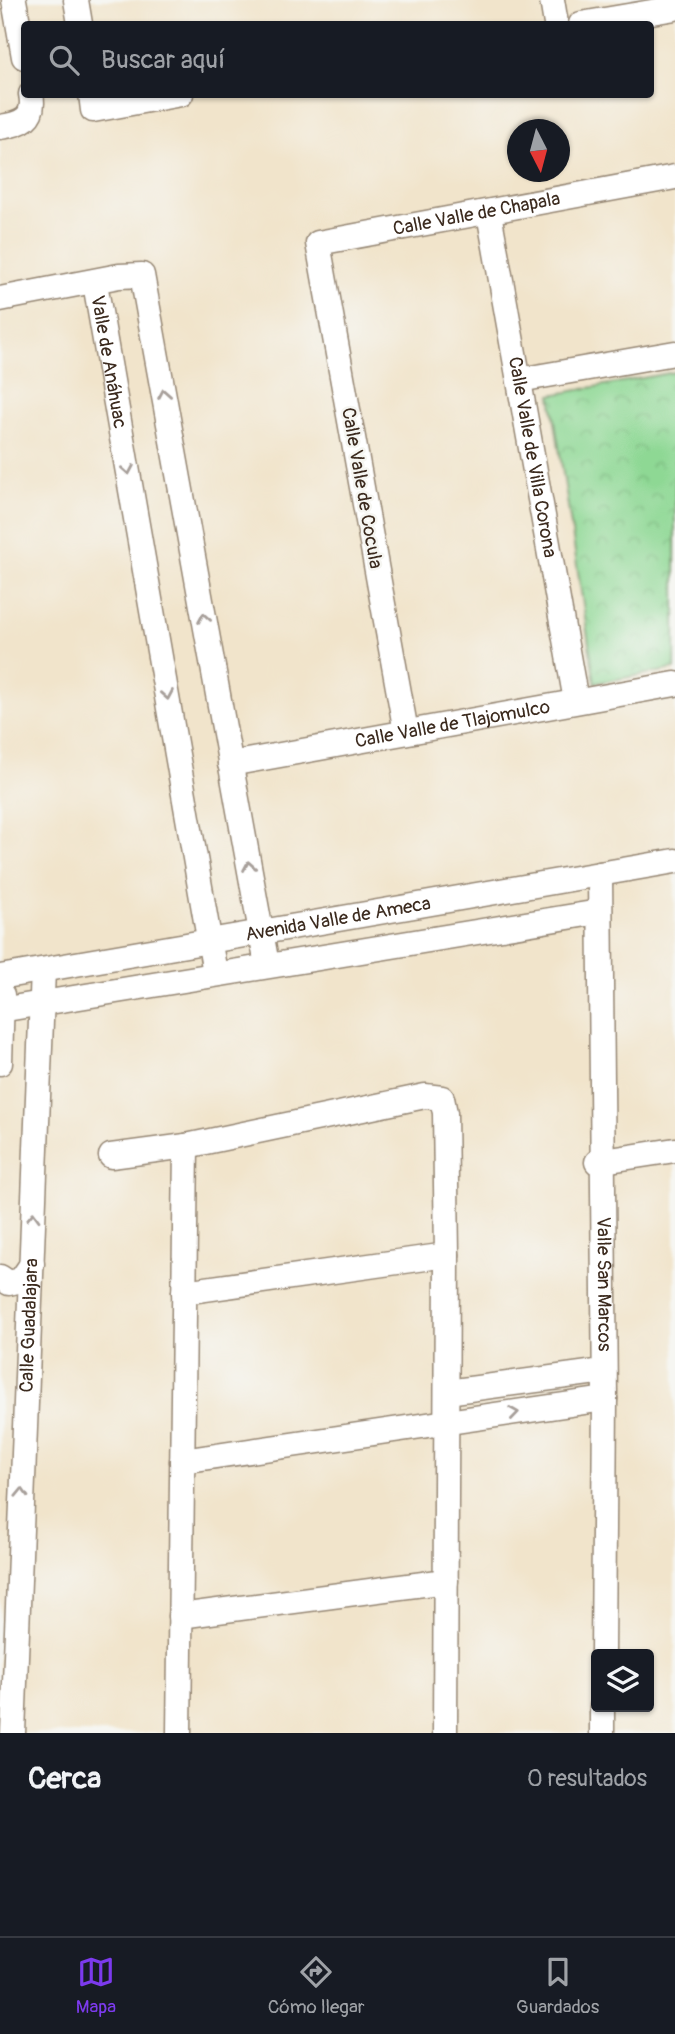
<!DOCTYPE html>
<html lang="es">
<meta charset="utf-8">
<style>
body{margin:0;font-family:Pangolin,sans-serif;background:#20242c;color:#f1f3f6}
.controls{position:absolute;right:21px;bottom:21px;display:grid;overflow:hidden;border-radius:7px;box-shadow:0 2px 5px #0004}
.controls button{width:63px;height:63px;display:grid;place-items:center;padding:0;border:0;border-bottom:2px solid #363941;background:#171b24;color:#f1f3f6;font:35px sans-serif}
.compass{position:absolute;left:507px;top:119px;width:63px;height:63px;border-radius:50%;background:#171b24;box-shadow:0 2px 5px #0004;rotate:174deg}
.list{margin:0;padding:0;list-style:none}
h2{display:flex;justify-content:space-between;align-items:center;height:91px;margin:0;padding:0 28px;font-size:30px}
h2 small{font-size:23px;font-weight:400;color:#9ea1a6}
.icon{flex:none;width:38px;height:38px;fill:none;stroke:currentColor;stroke-width:2;stroke-linecap:round;stroke-linejoin:round}
.map{position:relative;flex:none;width:675px;height:1733px;overflow:hidden}
.search{position:absolute;background:#171b24;box-shadow:0 2px 5px #0004;left:21px;right:21px;top:21px;height:77px;display:flex;align-items:center;gap:18px;box-sizing:border-box;padding:0 24px;border-radius:7px;color:#9ea1a6;font-size:26px}
.sheet{height:203px;background:#171b24}
nav{display:flex;justify-content:space-around;align-items:center;box-sizing:border-box;height:98px;border-top:2px solid #363941;background:#171b24;font-size:19px;color:#9ea1a6}
nav a{display:grid;justify-items:center;gap:4px}
nav .on{color:#7c3aed}
.map>svg:first-child{display:block}
</style>
<div class="map">
<svg width="675" height="1733" viewBox="0 0 675 1733">
<defs>
<pattern id="park-crowns" width="20" height="18" patternUnits="userSpaceOnUse" patternTransform="scale(1.75)"><rect width="20" height="18" fill="#8ed894"/><path d="M2 6a3 3 0 1 1 6 0M12 15a3 3 0 1 1 6 0" fill="none" stroke="#7bba7f"/></pattern>
</defs>
<rect width="100%" height="100%" fill="#f6f6f2"/>
<filter id="ink" filterUnits="userSpaceOnUse"><feTurbulence type="fractalNoise" baseFrequency=".0143" numOctaves="2"/><feDisplacementMap in="SourceGraphic" scale="14" xChannelSelector="R" yChannelSelector="G"/><feConvolveMatrix kernelMatrix="1 2 1 2 8 2 1 2 1" color-interpolation-filters="sRGB"/></filter>
<filter id="wash" filterUnits="userSpaceOnUse"><feTurbulence type="fractalNoise" baseFrequency=".00686" numOctaves="4" result="noise"/><feDisplacementMap in="SourceGraphic" scale="28" xChannelSelector="R" yChannelSelector="G"/><feGaussianBlur stdDeviation="1.57" result="paint"/><feColorMatrix in="noise" values="0 0 0 0 0 0 0 0 0 0 0 0 0 0 0 0 0 1.4 0 .05"/><feComposite in="paint" operator="in"/></filter>
<g filter="url(#wash)">
<rect width="100%" height="100%" fill="#f1e4cb"/>
<path fill="url(#park-crowns)" stroke="#648159" stroke-width="2" d="M 675,372 L 675,669 L 595,683 L 551,395 Z"/>
</g>
<g filter="url(#ink)">
<g fill="none" stroke-linecap="round" stroke-linejoin="round">
<g stroke="#968774" stroke-width="27">
<g id="minor">
<path d="M 14,0 L 24,57"/>
<path d="M 76,0 L 80,24"/>
<path d="M 552,0 L 556,24"/>
<path d="M 581,24 L 675,8"/>
<path d="M 91,94 L 93,110 L 181,94"/>
<path d="M 0,127 C 21,124 36,119 31,94"/>
<path id="s1" d="M 489,213 L 576,701"/>
<path id="s2" d="M 95,283 L 215,973"/>
<path d="M 0,299 L 119,276 L 142,275 L 267,965"/>
<path d="M 519,380 L 675,353"/>
<path id="s3" d="M 406,732 L 318,243 L 675,177"/>
<path id="s4" d="M 230,764 L 675,684"/>
<path id="s5" d="M 600,874 L 605,1399 L 603,1654"/>
<path id="s6" d="M 0,977 L 675,861"/>
<path d="M 0,1010 L 599,912"/>
<path d="M 0,1063 L 2,995"/>
<path d="M 111,1156 L 186,1146 L 425,1096 L 442,1098 L 445,1113 L 447,1255 L 445,1733"/>
<path d="M 597,1162 L 675,1150"/>
<path d="M 0,1277 L 9,1283 L 21,1280 L 32,1264"/>
<path d="M 184,1292 L 447,1255"/>
<path d="M 447,1392 L 604,1371"/>
<path d="M 182,1461 L 605,1399"/>
<path d="M 180,1616 L 446,1581"/>
<path id="s7" d="M 13,1733 L 43,970"/>
<path d="M 179,1733 L 186,1146"/>
<path d="M 602,1733 L 602,1707"/>
</g>
</g>
<use href="#minor" stroke="#fff" stroke-width="24"/>
</g>
<defs><path id="oneway-chevron" d="M-2-3.5L2.5 0L-2 3.5" fill="none" stroke-width="1.6" stroke-linecap="round" stroke-linejoin="round" transform="scale(1.75)"/></defs>
<g stroke="#a79f9a">
<use href="#oneway-chevron" transform="translate(164 394) rotate(-100)"/>
<use href="#oneway-chevron" transform="translate(128 470) rotate(80)"/>
<use href="#oneway-chevron" transform="translate(204 618) rotate(-100)"/>
<use href="#oneway-chevron" transform="translate(167 695) rotate(80)"/>
<use href="#oneway-chevron" transform="translate(249 866) rotate(-100)"/>
<use href="#oneway-chevron" transform="translate(33 1217) rotate(-88)"/>
<use href="#oneway-chevron" transform="translate(514 1413) rotate(-8)"/>
<use href="#oneway-chevron" transform="translate(22 1493) rotate(-88)"/>
</g>
</g>
<g text-anchor="middle" dominant-baseline="central" stroke-width="5" stroke-linejoin="round" paint-order="stroke">
<g font-size="19" fill="#3b2a1e" stroke="#f6f6f2">
<text stroke="none"><textPath href="#s3" startOffset="658">Calle Valle de Chapala</textPath></text>
<text stroke="none"><textPath href="#s2" startOffset="80">Valle de Anáhuac</textPath></text>
<text stroke="none"><textPath href="#s1" startOffset="248">Calle Valle de Villa Corona</textPath></text>
<text transform="translate(362 488) rotate(80)">Calle Valle de Cocula</text>
<text stroke="none"><textPath href="#s4" startOffset="226">Calle Valle de Tlajomulco</textPath></text>
<text stroke="none"><textPath href="#s6" startOffset="343">Avenida Valle de Ameca</textPath></text>
<text stroke="none"><textPath href="#s5" startOffset="410">Valle San Marcos</textPath></text>
<text stroke="none"><textPath href="#s7" startOffset="408">Calle Guadalajara</textPath></text>
</g>
</g>
</svg>
<div class="controls">
<button><svg class="icon" aria-label="layers" viewBox="0 0 24 24"><path d="M12 4l9 5-9 5-9-5zM3 14l9 5 9-5"/></svg></button>
</div>
<svg class="compass" viewBox="-18 -18 36 36"><path d="M0-13l5 13h-10z" fill="#e53935"/><path d="M0 13l5-13h-10z" fill="#9ea1a6"/></svg>
<div class="search"><svg class="icon" aria-label="search" viewBox="0 0 24 24"><circle cx="10" cy="10" r="6"/><path d="M15 15l6 6"/></svg>Buscar aquí</div>
</div>
<section class="sheet">
<h2>Cerca<small>0 resultados</small></h2>
<ul class="list">
</ul>
</section>
<nav>
<a class="on"><svg class="icon" aria-label="map" viewBox="0 0 24 24"><path d="M3 6l6-2 6 2 6-2v14l-6 2-6-2-6 2zM9 4v14M15 6v14"/></svg>Mapa</a>
<a><svg class="icon" aria-label="directions" viewBox="0 0 24 24"><path d="M12 3l9 9-9 9-9-9zM9 14v-3h6M13 9l2 2-2 2"/></svg>Cómo llegar</a>
<a><svg class="icon" aria-label="saved" viewBox="0 0 24 24"><path d="M7 4h10v16l-5-4-5 4z"/></svg>Guardados</a>
</nav>
